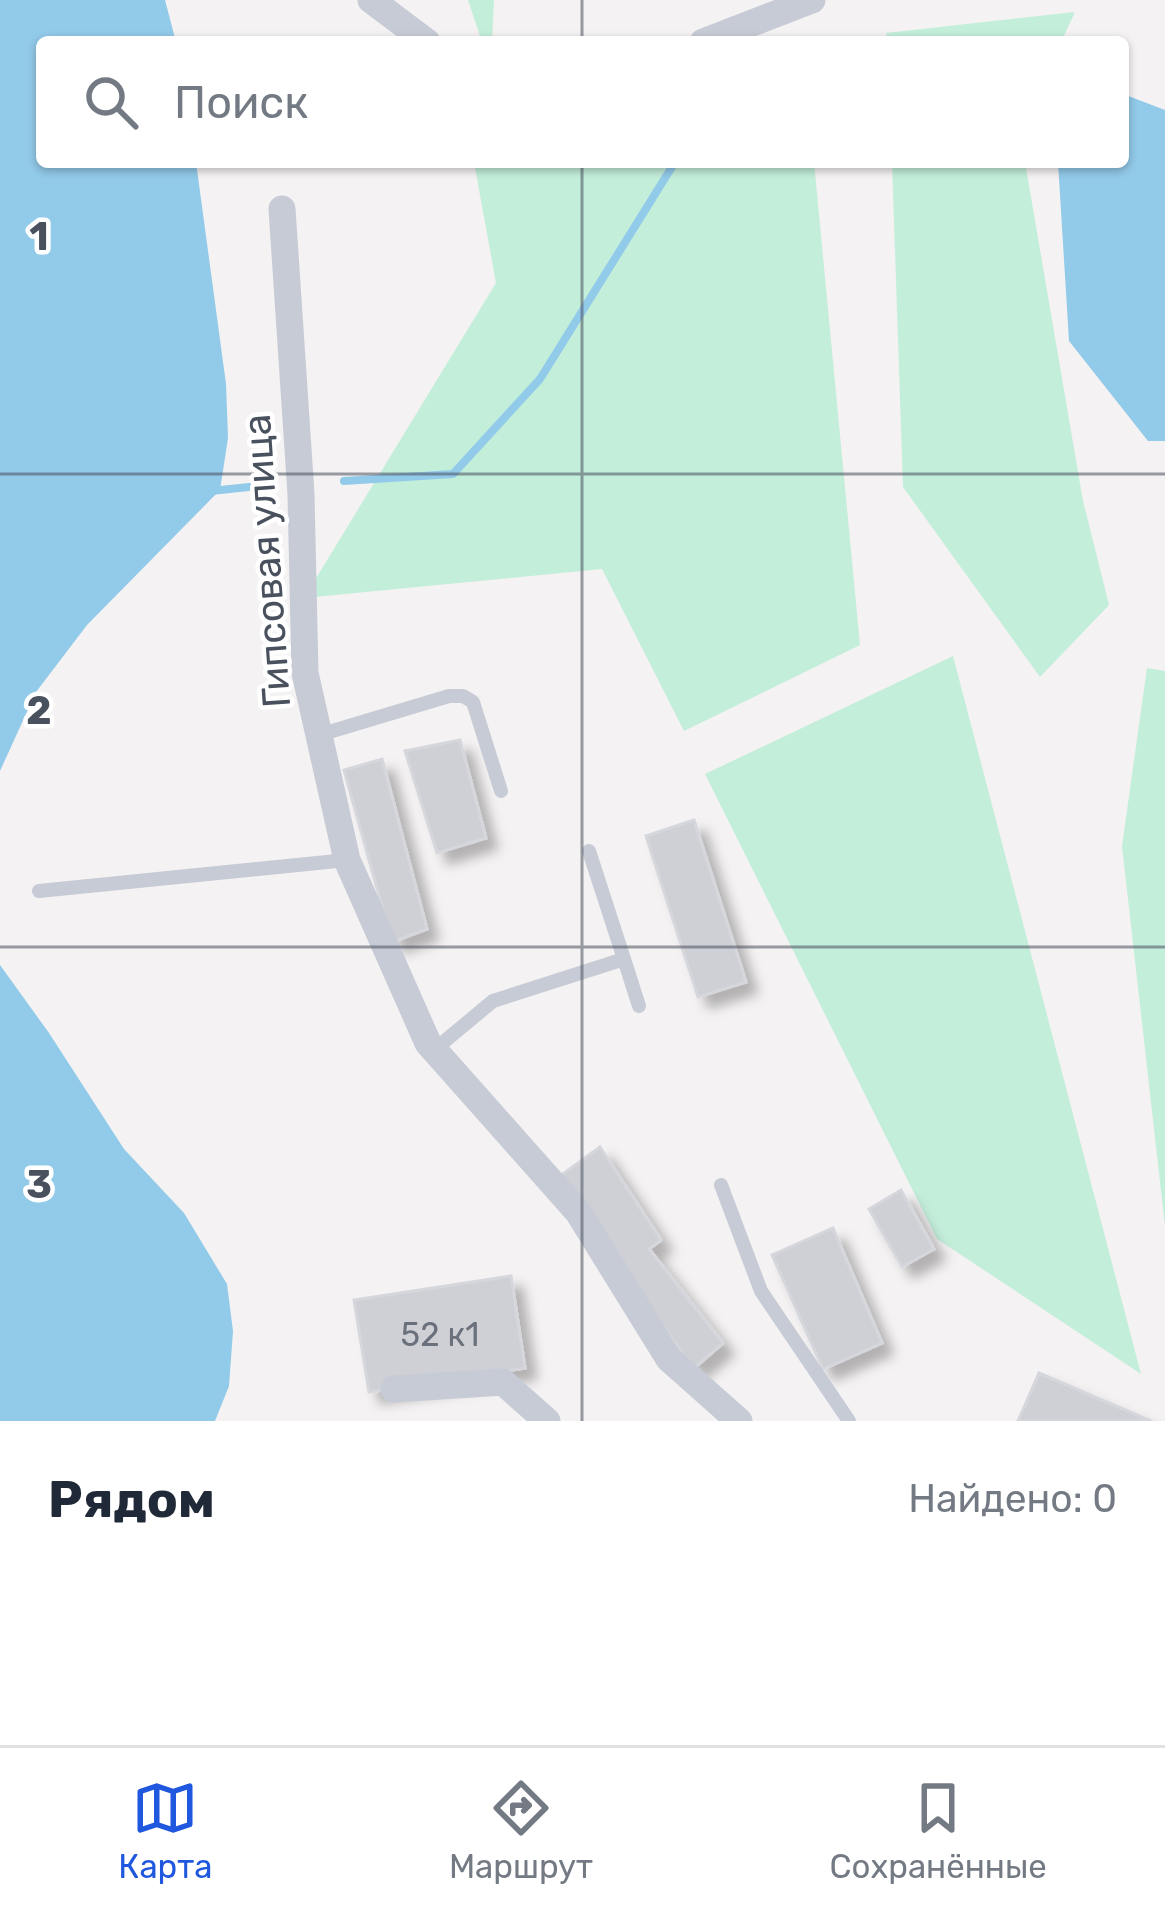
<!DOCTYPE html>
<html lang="ru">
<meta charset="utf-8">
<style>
body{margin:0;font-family:Rubik,sans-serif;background:#f2f2f3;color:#1f2937}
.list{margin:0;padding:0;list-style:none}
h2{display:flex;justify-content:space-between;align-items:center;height:156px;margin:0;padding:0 48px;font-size:51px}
h2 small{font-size:39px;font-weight:400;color:#747a83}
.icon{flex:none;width:66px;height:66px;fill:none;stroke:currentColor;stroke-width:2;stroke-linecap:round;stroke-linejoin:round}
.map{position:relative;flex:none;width:1165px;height:1421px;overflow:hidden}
.search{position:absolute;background:#fff;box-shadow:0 3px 9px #0004;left:36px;right:36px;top:36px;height:132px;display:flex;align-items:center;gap:30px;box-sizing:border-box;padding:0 42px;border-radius:12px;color:#747a83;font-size:45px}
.sheet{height:324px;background:#fff}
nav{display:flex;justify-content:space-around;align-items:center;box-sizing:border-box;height:168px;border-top:3px solid #e0e1e3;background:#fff;font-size:33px;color:#747a83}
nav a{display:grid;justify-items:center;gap:6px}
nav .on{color:#2057df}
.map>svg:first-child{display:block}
</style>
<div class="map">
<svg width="1165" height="1421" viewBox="0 0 1165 1421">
<defs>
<filter id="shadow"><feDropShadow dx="11" dy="11" stdDeviation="6" flood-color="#0004"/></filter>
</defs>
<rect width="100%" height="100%" fill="#f4f2f2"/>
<path fill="#c3eeda" d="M 468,0 L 494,0 L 492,42 L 482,42 Z
M 1075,12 L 1061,42 L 887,42 L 886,33 Z
M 474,162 L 814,162 L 860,645 L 684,731 L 602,569 L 304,598 L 496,283 Z
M 892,162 L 1025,162 L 1083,501 L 1109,605 L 1040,677 L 903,487 Z
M 953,656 L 1141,1374 L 937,1239 L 705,774 Z
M 1147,668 L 1165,671 L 1165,1226 L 1122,846 Z"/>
<path fill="#92cae9" d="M 0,0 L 165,0 L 176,42 L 42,42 L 42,162 L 196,162 L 226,384 L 228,438 L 220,490 L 87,625 L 36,692 L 0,771 Z
M 1123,94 L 1165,110 L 1165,441 L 1148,441 L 1069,341 L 1058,162 L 1123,162 Z
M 0,965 L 49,1033 L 124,1149 L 184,1213 L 227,1284 L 233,1331 L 229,1386 L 215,1421 L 0,1421 Z"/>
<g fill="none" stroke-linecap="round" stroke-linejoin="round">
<path stroke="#92cae9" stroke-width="8" d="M 344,481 L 453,474 L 540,379 L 675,162
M 211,491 L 258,486"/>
</g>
<path fill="#cfd0d5" stroke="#d6d7dc" stroke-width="3" filter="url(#shadow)" d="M 460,740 L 486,838 L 437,853 L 405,751 Z
M 382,759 L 427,929 L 392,942 L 344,770 Z
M 694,820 L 746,982 L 698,997 L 646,836 Z
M 600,1147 L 661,1240 L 649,1249 L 723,1343 L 693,1369 L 560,1176 Z
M 901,1190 L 934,1249 L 902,1267 L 869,1209 Z
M 833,1228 L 882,1343 L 823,1369 L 772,1255 Z
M 511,1276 L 525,1368 L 369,1392 L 354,1300 Z
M 1039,1373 L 1151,1421 L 1018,1421 Z"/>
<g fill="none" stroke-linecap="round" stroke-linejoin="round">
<path stroke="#c6cbd5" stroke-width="14" d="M 319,735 L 449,696 L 463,696 L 473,702 L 501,791
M 39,891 L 347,860
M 624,959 L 639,1006
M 434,1050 L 493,1001 L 624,959 L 589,851
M 721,1185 L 761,1291 L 849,1421"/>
<path stroke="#c6cbd5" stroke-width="27" d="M 371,0 L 427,42
M 703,42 L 812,0
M 282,209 L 301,494 L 305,673 L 347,860 L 428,1043 L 578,1212 L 669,1359 L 739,1421
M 394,1389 L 503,1382 L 547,1421"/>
</g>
<path fill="none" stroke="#4a515e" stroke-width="3" stroke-opacity="0.55" d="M 582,0 L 582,42M 582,162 L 582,1421M 0,474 L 1165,474M 0,947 L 1165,947"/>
<g text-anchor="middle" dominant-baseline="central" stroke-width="9" stroke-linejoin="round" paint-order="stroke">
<g font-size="33" fill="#6b717c">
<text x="440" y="1334">52 к1</text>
</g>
<g font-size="39" fill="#4a515e" stroke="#fff">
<text transform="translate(267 561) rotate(-94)">Гипсовая улица</text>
</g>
</g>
<g font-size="39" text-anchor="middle" font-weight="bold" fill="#4a515e" stroke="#fff" stroke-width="9" stroke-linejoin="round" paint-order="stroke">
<text x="39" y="250">1</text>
<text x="39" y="724">2</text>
<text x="39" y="1198">3</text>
</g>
</svg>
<div class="search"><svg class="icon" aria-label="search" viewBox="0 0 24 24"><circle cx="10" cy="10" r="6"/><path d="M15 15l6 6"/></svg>Поиск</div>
</div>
<section class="sheet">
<h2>Рядом<small>Найдено: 0</small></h2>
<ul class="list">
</ul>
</section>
<nav>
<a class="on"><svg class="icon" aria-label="map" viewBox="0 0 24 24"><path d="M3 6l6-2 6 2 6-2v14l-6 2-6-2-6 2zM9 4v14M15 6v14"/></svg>Карта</a>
<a><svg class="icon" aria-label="directions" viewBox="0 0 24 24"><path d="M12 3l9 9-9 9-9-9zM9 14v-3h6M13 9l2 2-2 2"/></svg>Маршрут</a>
<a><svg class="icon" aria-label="saved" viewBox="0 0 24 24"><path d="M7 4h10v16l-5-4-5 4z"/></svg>Сохранённые</a>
</nav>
